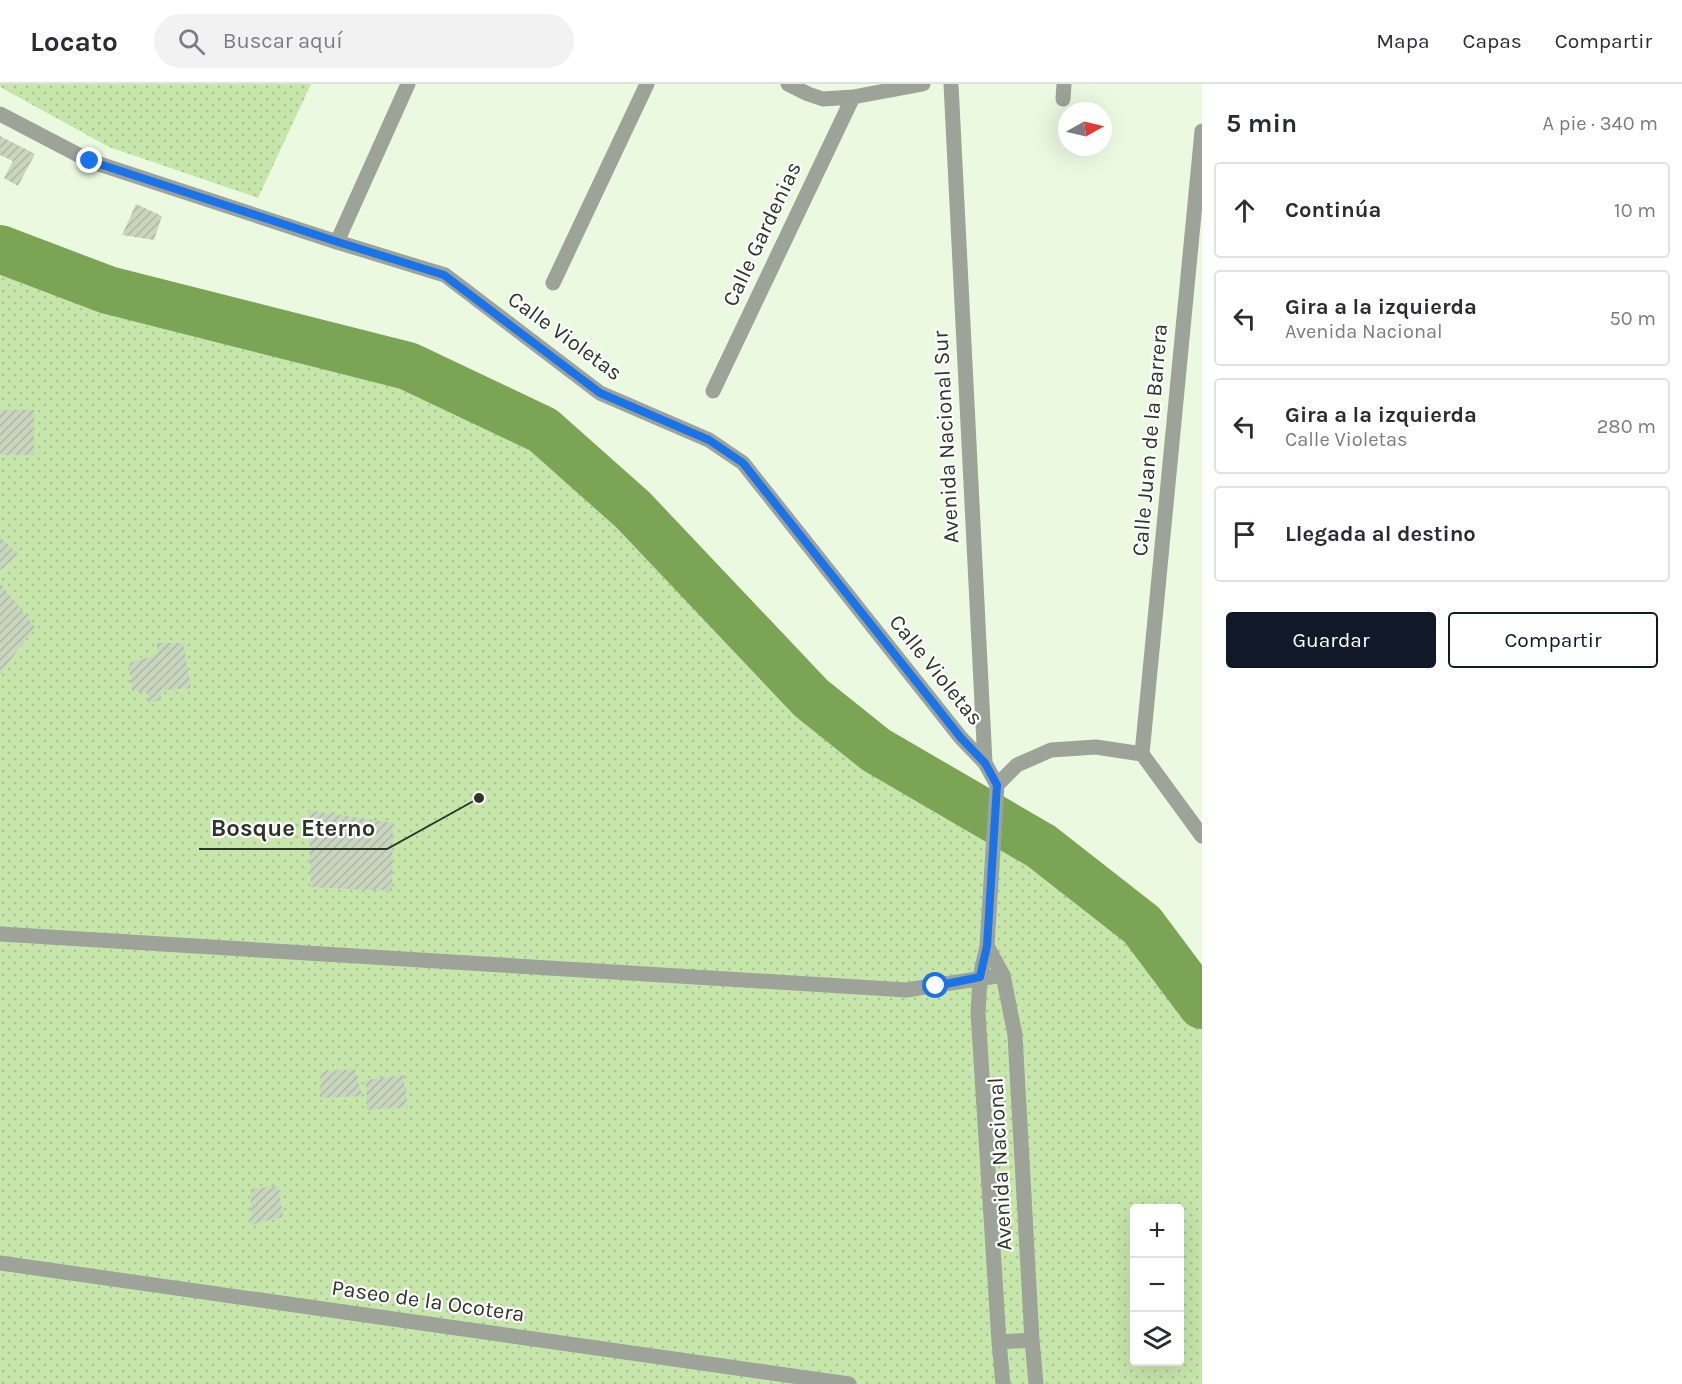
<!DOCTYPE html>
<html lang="es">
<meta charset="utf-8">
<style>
body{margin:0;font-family:Karla,sans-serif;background:#f2f2f3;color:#2b2b33}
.controls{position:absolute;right:18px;bottom:18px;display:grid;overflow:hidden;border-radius:6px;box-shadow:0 6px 24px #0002}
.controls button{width:54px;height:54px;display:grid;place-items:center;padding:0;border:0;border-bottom:2px solid #e1e1e2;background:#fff;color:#2b2b33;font:30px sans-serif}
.compass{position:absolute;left:1058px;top:18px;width:54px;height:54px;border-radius:50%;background:#fff;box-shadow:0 6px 24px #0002;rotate:82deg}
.stop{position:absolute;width:18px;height:18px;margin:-14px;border:4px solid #1a73e8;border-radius:50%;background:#fff}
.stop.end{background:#1a73e8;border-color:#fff;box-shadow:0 2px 6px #0008}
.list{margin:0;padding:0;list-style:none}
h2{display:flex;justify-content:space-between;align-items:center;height:78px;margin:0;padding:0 24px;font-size:26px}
h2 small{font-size:20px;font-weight:400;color:#7c7c81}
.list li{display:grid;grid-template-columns:39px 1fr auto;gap:18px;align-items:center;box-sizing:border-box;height:96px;margin:0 12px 12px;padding:0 12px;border:2px solid #e1e1e2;border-radius:6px}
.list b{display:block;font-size:22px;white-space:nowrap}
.list p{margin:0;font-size:20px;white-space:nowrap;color:#7c7c81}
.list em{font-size:20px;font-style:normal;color:#7c7c81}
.actions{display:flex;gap:12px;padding:18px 24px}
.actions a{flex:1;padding:14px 0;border:2px solid #111827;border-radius:6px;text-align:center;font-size:21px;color:#111827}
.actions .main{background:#111827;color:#fff}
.icon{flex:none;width:33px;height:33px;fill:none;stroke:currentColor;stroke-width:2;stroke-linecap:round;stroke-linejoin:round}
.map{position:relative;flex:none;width:1202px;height:1300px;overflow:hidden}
header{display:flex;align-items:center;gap:36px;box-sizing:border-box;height:84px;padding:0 30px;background:#fff;border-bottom:2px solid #e1e1e2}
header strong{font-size:28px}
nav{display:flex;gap:33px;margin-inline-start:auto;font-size:21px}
.search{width:420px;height:54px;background:#f2f2f3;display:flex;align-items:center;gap:15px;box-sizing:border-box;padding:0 21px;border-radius:33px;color:#7c7c81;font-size:22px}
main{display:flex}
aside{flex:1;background:#fff}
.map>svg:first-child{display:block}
</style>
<header>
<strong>Locato</strong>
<div class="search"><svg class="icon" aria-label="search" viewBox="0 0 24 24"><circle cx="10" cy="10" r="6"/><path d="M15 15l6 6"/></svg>Buscar aquí</div>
<nav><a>Mapa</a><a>Capas</a><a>Compartir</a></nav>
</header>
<main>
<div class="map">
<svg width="1202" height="1300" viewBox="0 0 1202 1300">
<defs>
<pattern id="park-dots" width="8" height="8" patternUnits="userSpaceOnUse" patternTransform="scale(1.5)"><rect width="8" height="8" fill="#c6e6ab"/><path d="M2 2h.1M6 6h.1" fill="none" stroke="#aac693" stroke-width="1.8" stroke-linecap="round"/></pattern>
<pattern id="building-hatch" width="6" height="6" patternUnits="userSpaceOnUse" patternTransform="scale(1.5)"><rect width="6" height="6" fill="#c9d6bf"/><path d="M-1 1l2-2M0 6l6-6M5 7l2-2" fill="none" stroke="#adb8a4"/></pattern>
</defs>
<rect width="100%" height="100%" fill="#ebf9e1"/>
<path fill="url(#park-dots)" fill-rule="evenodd" d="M 0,0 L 311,0 L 258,114 L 109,63 L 0,3 Z
M 0,165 L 108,206 L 408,282 L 543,346 L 633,426 L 811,614 L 876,666 L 1041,762 L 1142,841 L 1202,921 L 1202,1300 L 0,1300 ZM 1134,1124 L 1180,1124 L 1180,1278 L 1134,1278 Z"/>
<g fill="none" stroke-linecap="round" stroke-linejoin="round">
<path stroke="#7ba455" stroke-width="48" d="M 0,165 L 108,206 L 408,282 L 543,346 L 633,426 L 811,614 L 876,666 L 1041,762 L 1142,841 L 1202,921"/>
</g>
<path fill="url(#building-hatch)" d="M 0,52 L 35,70 L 18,102 L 4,94 L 13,77 L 0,71 Z
M 136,120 L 162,132 L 154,156 L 122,151 Z
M 0,326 L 34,326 L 34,371 L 0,371 Z
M 0,453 L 18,470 L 0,486 Z
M 0,499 L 35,543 L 0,590 Z
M 157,559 L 183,559 L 191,604 L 161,606 L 161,616 L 148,619 L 147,609 L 132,607 L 129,579 L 157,571 Z
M 308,726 L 393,739 L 392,807 L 311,803 Z
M 355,985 L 362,1012 L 320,1014 L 321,988 Z
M 403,991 L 408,1023 L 367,1026 L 366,996 Z
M 278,1102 L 283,1133 L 250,1141 L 251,1105 Z"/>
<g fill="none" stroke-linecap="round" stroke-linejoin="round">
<path stroke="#9da399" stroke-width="15" d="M 788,0 L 808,10 L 823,15 L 853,13 L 923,0
M 951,0 L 985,679 L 997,701
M 1063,15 L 1064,0
M 0,30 L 90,77 L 337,158 L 445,191 L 600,309 L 709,356 L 743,379 L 961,654 L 985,679
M 337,158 L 408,0
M 553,199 L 647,0
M 713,307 L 853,13
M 1142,670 L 1202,47
M 997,701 L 987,862 L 980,893 L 978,929 L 999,1258 L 1003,1300
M 997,701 L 1017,681 L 1051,666 L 1096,663 L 1142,670 L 1202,752
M 0,850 L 906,906 L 1003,891
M 987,862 L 1003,891 L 1015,951 L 1032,1256 L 1036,1300
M 0,1179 L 849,1300
M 999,1258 L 1032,1256"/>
</g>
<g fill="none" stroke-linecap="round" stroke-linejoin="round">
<path stroke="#1a73e8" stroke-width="8" d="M 90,77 L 338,158 L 444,191 L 600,309 L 709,356 L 743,379 L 961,654 L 985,679 L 997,701 L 987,862 L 980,893 L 936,902"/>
</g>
<g text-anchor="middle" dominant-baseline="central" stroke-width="4.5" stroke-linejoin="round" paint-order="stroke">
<g font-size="22" fill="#2f342b" stroke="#fff">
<text transform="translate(762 150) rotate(-65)">Calle Gardenias</text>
<text transform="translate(565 252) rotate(36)">Calle Violetas</text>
<text transform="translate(946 353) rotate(-93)">Avenida Nacional Sur</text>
<text transform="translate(1150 356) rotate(-85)">Calle Juan de la Barrera</text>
<text transform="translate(936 586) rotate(51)">Calle Violetas</text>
<text transform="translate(1000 1080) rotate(-93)">Avenida Nacional</text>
<text transform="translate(428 1217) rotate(8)">Paseo de la Ocotera</text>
</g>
</g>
<path fill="none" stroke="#2f342b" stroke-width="2" d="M479 714L387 765H199"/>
<circle fill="#2f342b" stroke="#fff" stroke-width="2" cx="479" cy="714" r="6"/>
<g font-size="24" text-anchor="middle" font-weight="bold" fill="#2f342b" stroke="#fff" stroke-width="4.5" stroke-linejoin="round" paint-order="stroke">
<text x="293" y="752">Bosque Eterno</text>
</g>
</svg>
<div class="controls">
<button>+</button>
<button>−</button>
<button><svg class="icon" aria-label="layers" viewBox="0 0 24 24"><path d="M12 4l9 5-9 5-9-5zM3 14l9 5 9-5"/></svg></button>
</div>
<svg class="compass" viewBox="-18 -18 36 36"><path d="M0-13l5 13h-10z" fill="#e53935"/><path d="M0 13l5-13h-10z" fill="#7c7c81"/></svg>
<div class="stop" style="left:936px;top:902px"></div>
<div class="stop end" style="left:90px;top:77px"></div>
</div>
<aside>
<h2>5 min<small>A pie · 340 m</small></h2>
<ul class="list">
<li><svg class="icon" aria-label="ahead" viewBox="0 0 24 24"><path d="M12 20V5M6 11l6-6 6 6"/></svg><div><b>Continúa</b></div><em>10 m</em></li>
<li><svg class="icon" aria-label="left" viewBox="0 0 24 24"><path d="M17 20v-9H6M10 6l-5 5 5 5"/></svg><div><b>Gira a la izquierda</b><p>Avenida Nacional</p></div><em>50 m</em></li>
<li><svg class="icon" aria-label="left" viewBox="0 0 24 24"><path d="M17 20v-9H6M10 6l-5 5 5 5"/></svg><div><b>Gira a la izquierda</b><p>Calle Violetas</p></div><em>280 m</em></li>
<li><svg class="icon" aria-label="arrive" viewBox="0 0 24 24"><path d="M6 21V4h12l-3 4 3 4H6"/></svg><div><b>Llegada al destino</b></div></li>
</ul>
<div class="actions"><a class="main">Guardar</a><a>Compartir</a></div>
</aside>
</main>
